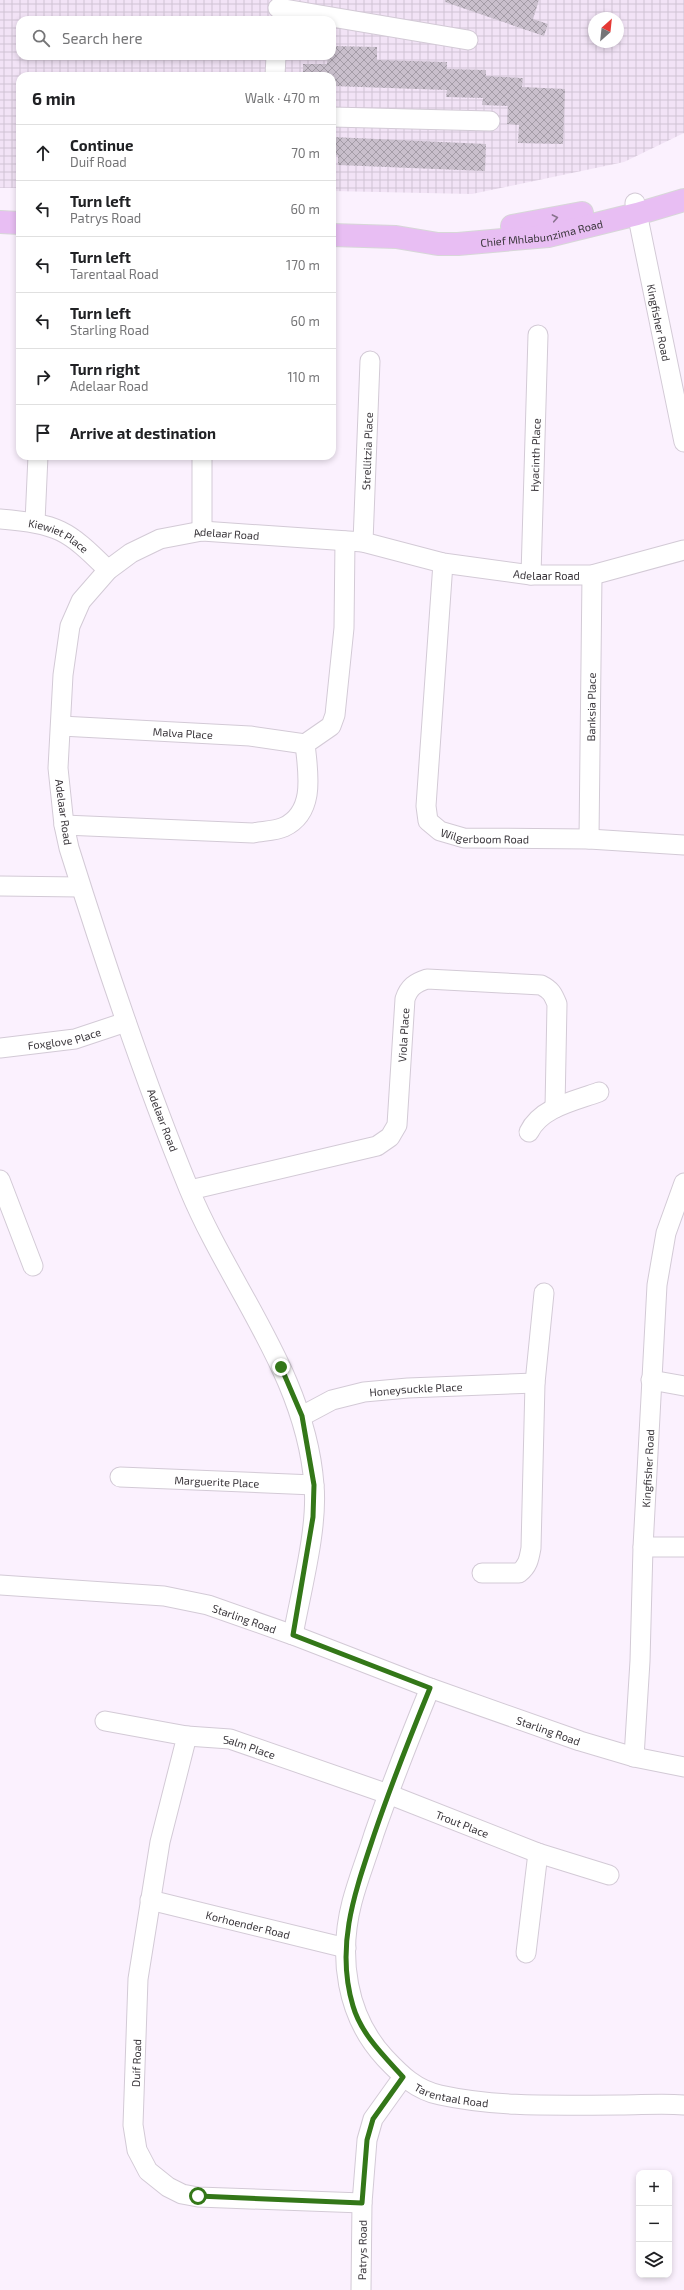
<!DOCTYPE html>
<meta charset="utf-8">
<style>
body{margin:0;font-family:"Exo 2",sans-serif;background:#f6f6f6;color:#202124}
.controls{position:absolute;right:12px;bottom:12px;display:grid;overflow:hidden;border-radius:8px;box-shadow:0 2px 6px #0003}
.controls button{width:36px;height:36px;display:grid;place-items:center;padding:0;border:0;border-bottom:1px solid #e0e0e0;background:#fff;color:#202124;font:20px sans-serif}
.compass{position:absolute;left:588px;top:12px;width:36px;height:36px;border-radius:50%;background:#fff;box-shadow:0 2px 6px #0003;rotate:27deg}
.stop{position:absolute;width:12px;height:12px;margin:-9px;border:3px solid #337718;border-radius:50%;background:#fff}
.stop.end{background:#337718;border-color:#fff;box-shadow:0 1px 4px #0008}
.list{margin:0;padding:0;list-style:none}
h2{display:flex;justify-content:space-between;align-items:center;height:52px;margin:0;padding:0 16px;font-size:17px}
h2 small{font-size:13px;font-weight:400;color:#757577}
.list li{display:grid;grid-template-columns:26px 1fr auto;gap:12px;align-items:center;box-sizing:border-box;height:56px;padding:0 16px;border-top:1px solid #e0e0e0}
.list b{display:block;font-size:15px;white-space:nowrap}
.list p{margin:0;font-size:13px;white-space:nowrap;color:#757577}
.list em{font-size:13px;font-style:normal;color:#757577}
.icon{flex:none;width:22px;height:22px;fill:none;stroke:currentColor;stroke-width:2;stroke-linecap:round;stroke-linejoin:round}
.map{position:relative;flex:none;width:684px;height:2290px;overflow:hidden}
.search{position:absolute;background:#fff;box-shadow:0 2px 6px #0003;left:16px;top:16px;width:320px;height:44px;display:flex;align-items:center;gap:10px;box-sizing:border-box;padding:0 14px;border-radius:12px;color:#757577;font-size:15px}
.panel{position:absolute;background:#fff;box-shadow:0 2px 6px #0003;left:16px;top:72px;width:320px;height:388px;border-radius:12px}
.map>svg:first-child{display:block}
</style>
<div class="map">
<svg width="684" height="2290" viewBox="0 0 684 2290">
<defs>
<pattern id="industrial-grid" width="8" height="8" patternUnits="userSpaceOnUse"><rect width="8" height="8" fill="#f2e3f6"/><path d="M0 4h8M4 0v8" fill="none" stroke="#d0c3d4"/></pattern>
<pattern id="building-cross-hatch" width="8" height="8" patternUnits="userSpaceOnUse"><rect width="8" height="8" fill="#c9bfcc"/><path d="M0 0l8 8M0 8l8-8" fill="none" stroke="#a49ca7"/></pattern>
</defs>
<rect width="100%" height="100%" fill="#fbf1fe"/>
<path fill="url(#industrial-grid)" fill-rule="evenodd" d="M 0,0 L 684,0 L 684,133 L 624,162 L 472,194 L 332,191 L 332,76 L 20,76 L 20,188 L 0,188 ZM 594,18 L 618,18 L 618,42 L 594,42 ZM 20,20 L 332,20 L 332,56 L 20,56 Z"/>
<path fill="url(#building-cross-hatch)" d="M 445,0 L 539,0 L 533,19 L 548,24 L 544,36 L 445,2 Z
M 332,46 L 377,47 L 377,60 L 447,62 L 447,69 L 486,70 L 486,76 L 523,78 L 522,87 L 565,89 L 563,144 L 518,143 L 519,125 L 507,124 L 508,106 L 482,105 L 483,98 L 446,97 L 447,90 L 332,86 L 332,76 L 303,76 L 303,64 L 327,64 L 328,56 L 332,56 Z
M 332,137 L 486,144 L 485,171 L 338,165 L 338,155 L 332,155 Z"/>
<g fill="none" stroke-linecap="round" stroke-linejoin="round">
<g stroke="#d3cad6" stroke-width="21">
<g id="minor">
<path d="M 278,8 L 468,40"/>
<path d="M 275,76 L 276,56"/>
<path d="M 332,117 L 490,121"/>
<path id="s1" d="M 635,203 L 684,442"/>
<path id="s2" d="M 0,519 C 58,524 67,529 108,570"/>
<path d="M 35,522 L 38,456"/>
<path d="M 202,531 L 202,456"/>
<path id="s3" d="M 363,542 L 370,361"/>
<path id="s4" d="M 443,563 L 426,806 L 428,821 L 440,831 L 464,838 L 589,839 L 684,845"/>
<path id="s5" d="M 531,575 L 538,335"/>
<path id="s6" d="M 61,726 L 250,736 L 305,744"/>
<path d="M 64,825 L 253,833 C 263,831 275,831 284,827 C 316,812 308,772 305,744 L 331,726 L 335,715 L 344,628 L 345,541"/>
<path id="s7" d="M 589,839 L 592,575"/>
<path d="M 0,886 L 80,887"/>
<path id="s8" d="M 0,1048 L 75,1039 L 126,1022"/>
<path d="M 529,1132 C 541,1107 575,1101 599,1092"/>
<path d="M 0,1180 L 33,1266"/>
<path id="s9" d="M 190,1190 L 377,1146 L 390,1137 L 397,1125 L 405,999 C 409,987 415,983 427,979 L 541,985 C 551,990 553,994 557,1004 L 555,1108"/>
<path d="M 651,1380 L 684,1386"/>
<path id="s10" d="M 302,1416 L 332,1400 L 364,1392 L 408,1388 L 535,1383"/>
<path id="s11" d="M 120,1477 L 314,1485"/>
<path d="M 643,1547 L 684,1547"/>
<path d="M 482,1573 L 519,1573 C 528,1566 529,1559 531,1548 L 535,1383 L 544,1293"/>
<path id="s12" d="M 0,1585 L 164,1596 L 208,1605 L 293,1635 L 430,1688 L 580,1741 L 634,1757 L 684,1767"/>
<path id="s13" d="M 293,1635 C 301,1591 318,1528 314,1485 C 306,1375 230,1288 189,1189 C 143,1077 105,963 69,848 L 64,825 L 58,768 L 63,675 L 70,626 L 81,601 L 108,570 L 131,553 L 160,539 L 202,531 L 363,542 L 443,563 L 531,575 L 592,575 L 684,550"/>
<path id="s14" d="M 430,1688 C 410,1737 391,1785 374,1834 C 367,1857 358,1879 352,1902 C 338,1956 346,2016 385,2058 C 401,2075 416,2090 440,2095 C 499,2108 560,2105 620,2105 C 641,2105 663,2103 684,2105"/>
<path id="s15" d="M 105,1721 L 187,1736 L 230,1739 L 388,1794 L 538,1853 L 609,1875"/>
<path d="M 187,1736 L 160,1842 L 138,1979 L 133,2125 L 137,2150 L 148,2171 L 168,2187 L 182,2194 L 198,2197 L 362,2203"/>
<path id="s16" d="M 634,1757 L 640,1661 L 643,1547 L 657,1285 L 666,1233 L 684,1183"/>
<path id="s17" d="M 150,1900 L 346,1948"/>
<path d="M 526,1953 L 538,1853"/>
<path id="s18" d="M 361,2290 L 362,2203 L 367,2140 L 373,2119 L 403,2077"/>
</g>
</g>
<g stroke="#d7d7d8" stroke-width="24">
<g id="major">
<path d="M 0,222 L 20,223"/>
<path d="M 512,226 L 582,213"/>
<path id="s19" d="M 332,235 L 396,237 L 438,244 L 458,244 L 548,236 L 637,214 L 684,200"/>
</g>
</g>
<use href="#minor" stroke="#fff" stroke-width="19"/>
<use href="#major" stroke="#e8bef3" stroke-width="22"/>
</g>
<defs><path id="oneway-chevron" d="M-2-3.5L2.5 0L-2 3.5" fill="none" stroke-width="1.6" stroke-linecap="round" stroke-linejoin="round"/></defs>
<use stroke="#88738d" href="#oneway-chevron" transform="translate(555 218) rotate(-11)"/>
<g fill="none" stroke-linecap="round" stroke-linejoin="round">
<path stroke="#337718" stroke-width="5" d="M 198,2196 L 362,2203 L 367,2140 L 373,2119 L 403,2077 C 384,2056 361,2034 353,2006 C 335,1946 355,1892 374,1835 C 391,1785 410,1737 430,1688 L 293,1635 L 313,1517 L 314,1485 L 302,1416 L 281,1367"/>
</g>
<g text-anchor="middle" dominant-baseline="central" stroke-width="3.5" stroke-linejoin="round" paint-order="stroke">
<g font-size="11" fill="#39353a" stroke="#fff">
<text stroke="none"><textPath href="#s19" startOffset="211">Chief Mhlabunzima Road</textPath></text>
<text stroke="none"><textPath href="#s1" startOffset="122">Kingfisher Road</textPath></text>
<text stroke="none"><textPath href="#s3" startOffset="91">Strellitzia Place</textPath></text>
<text stroke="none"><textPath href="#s5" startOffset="120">Hyacinth Place</textPath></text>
<text stroke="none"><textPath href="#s13" startOffset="1257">Adelaar Road</textPath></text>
<text stroke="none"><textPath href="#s2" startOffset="62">Kiewiet Place</textPath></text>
<text stroke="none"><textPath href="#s13" startOffset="1581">Adelaar Road</textPath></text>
<text stroke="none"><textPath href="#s7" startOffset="132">Banksia Place</textPath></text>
<text stroke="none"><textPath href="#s6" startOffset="122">Malva Place</textPath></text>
<text transform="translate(64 812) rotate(82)">Adelaar Road</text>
<text stroke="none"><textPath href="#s4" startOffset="320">Wilgerboom Road</textPath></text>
<text stroke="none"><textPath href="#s9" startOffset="312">Viola Place</textPath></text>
<text stroke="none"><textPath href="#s8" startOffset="65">Foxglove Place</textPath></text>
<text transform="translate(163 1120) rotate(69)">Adelaar Road</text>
<text stroke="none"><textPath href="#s10" startOffset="119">Honeysuckle Place</textPath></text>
<text stroke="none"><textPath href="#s16" startOffset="289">Kingfisher Road</textPath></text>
<text stroke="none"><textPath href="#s11" startOffset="97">Marguerite Place</textPath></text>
<text stroke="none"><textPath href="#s12" startOffset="248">Starling Road</textPath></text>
<text stroke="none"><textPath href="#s12" startOffset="572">Starling Road</textPath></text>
<text stroke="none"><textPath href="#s15" startOffset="147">Salm Place</textPath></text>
<text stroke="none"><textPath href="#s15" startOffset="374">Trout Place</textPath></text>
<text stroke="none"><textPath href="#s17" startOffset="101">Korhoender Road</textPath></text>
<text transform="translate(136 2063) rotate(-88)">Duif Road</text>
<text stroke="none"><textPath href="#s14" startOffset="473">Tarentaal Road</textPath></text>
<text stroke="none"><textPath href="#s18" startOffset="40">Patrys Road</textPath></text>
</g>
</g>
</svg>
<div class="controls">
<button>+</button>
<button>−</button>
<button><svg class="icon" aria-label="layers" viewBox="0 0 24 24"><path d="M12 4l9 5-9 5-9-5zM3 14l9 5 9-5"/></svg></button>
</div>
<svg class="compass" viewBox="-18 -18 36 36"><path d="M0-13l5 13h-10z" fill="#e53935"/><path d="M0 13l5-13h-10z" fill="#757577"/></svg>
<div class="stop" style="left:198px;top:2196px"></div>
<div class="stop end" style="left:281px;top:1367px"></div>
<div class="search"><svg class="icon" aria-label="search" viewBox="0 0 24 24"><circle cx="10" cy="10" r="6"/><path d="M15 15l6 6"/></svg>Search here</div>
<section class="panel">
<h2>6 min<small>Walk · 470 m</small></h2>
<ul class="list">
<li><svg class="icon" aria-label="ahead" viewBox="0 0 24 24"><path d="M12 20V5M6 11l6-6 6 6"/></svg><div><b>Continue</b><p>Duif Road</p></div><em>70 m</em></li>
<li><svg class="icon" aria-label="left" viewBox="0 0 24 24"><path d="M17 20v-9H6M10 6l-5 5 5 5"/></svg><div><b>Turn left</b><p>Patrys Road</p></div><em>60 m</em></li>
<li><svg class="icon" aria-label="left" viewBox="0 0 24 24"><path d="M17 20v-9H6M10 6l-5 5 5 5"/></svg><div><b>Turn left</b><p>Tarentaal Road</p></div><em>170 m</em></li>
<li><svg class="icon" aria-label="left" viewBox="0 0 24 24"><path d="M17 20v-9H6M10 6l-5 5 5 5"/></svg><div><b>Turn left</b><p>Starling Road</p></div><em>60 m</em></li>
<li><svg class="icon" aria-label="right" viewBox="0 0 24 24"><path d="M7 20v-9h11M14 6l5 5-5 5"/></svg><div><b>Turn right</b><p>Adelaar Road</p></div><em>110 m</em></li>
<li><svg class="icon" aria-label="arrive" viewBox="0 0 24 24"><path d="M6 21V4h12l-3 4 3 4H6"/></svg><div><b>Arrive at destination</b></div></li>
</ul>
</section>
</div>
